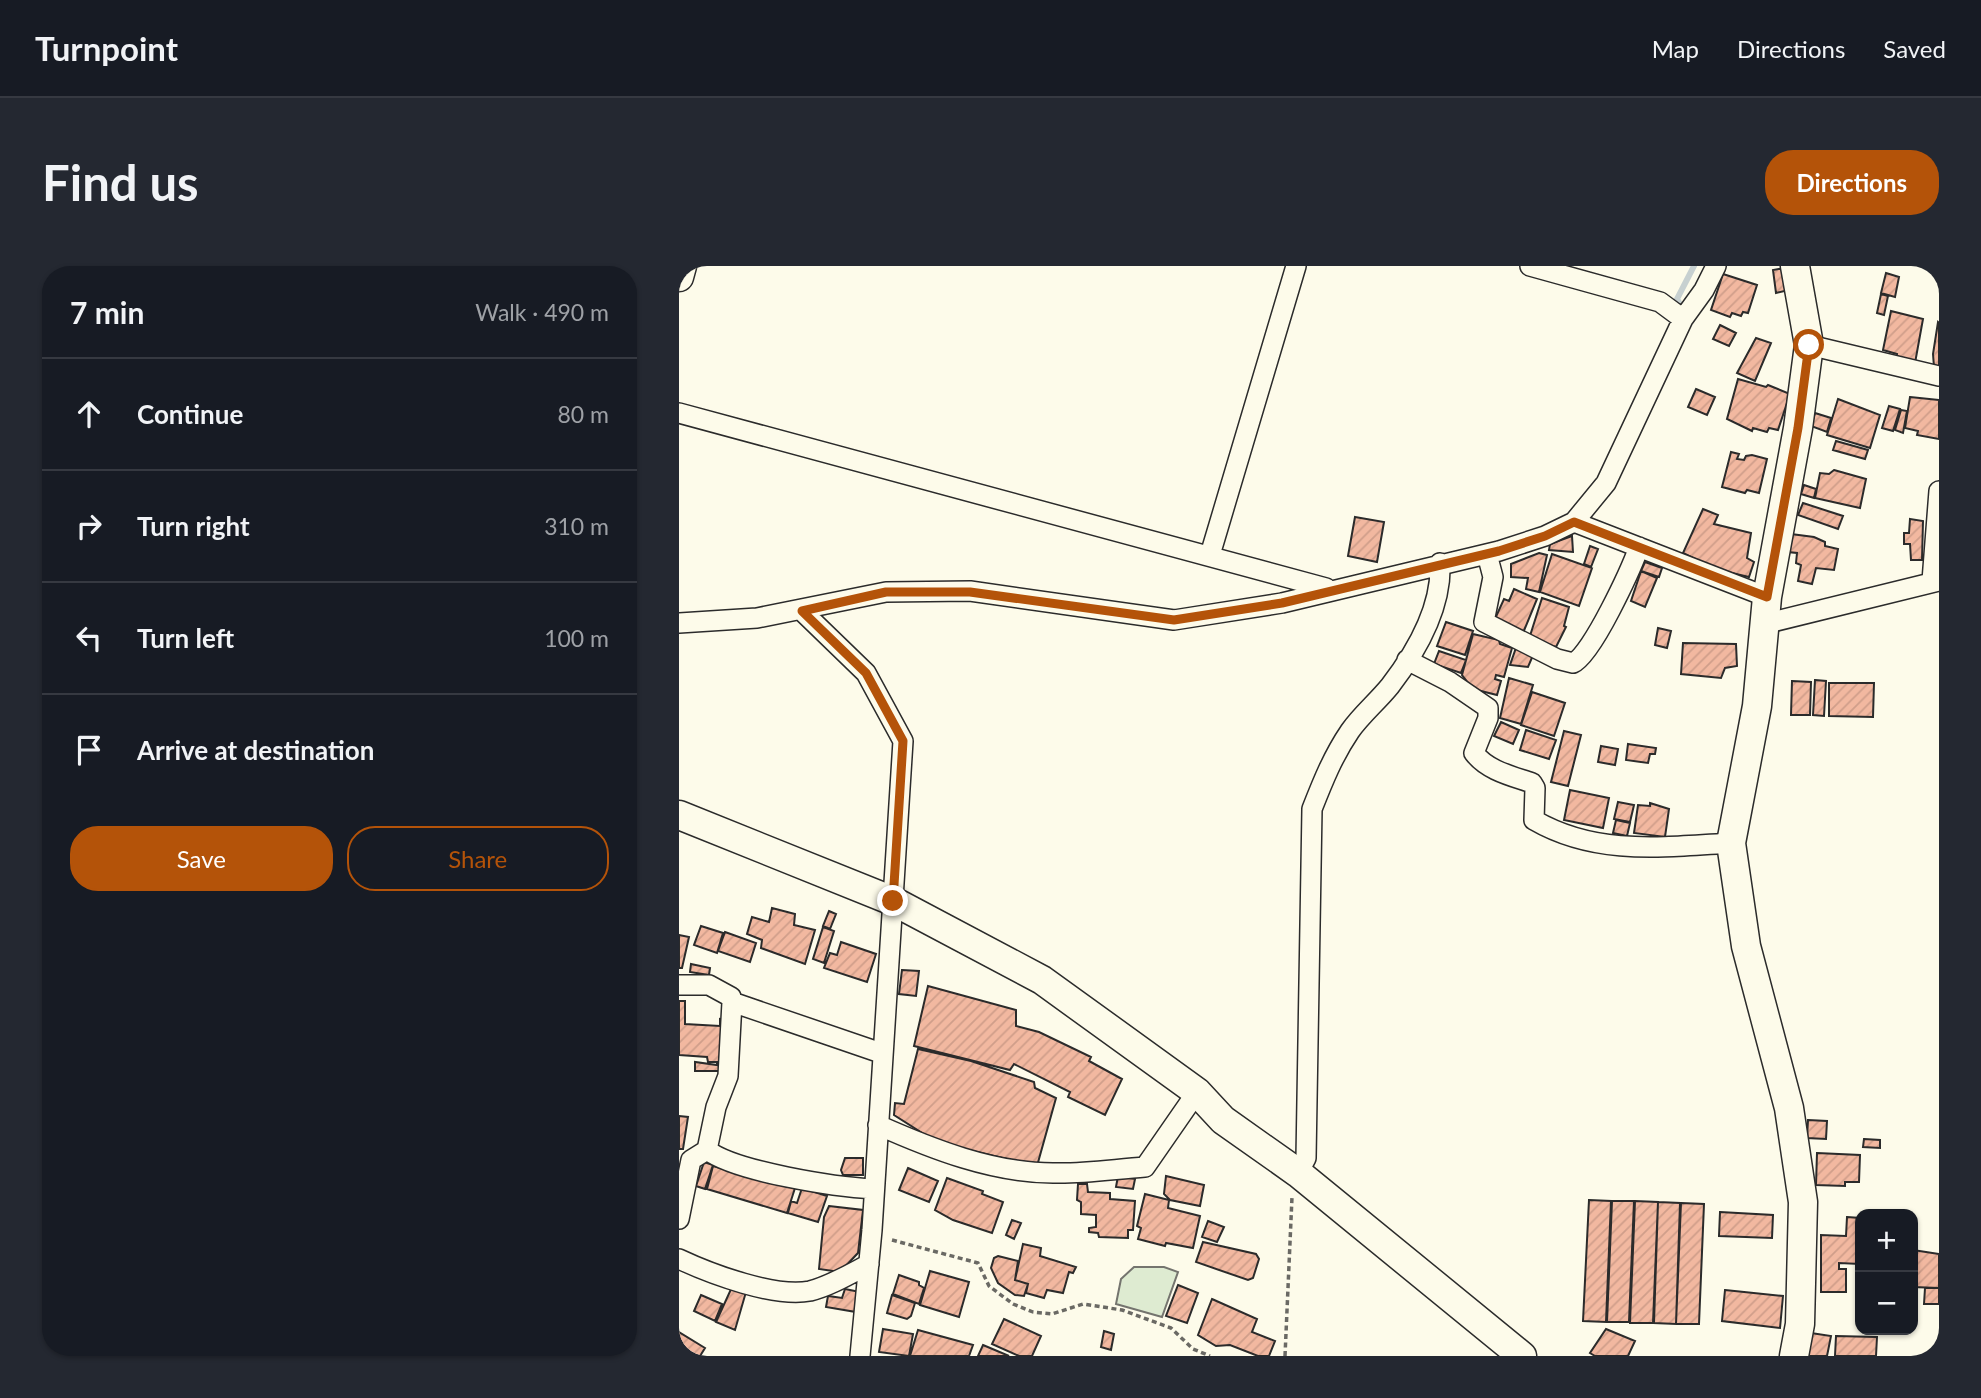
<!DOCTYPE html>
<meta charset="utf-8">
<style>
body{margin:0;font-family:Lato,sans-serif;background:#242831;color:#f1f3f6}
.controls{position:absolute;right:21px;bottom:21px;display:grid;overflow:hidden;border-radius:14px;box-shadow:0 2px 5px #0004}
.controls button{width:63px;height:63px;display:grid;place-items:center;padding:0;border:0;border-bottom:2px solid #363941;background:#171b24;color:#f1f3f6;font:35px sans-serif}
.stop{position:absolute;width:21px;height:21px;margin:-16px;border:5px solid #b45309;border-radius:50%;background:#fff}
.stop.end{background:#b45309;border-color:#fff;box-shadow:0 2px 7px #0008}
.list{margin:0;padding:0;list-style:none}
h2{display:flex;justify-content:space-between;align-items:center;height:91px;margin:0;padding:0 28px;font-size:30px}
h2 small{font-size:23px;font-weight:400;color:#9ea1a6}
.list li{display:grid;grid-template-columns:46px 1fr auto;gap:21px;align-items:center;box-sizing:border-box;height:112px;padding:0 28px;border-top:2px solid #363941}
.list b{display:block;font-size:26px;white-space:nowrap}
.list em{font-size:23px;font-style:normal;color:#9ea1a6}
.actions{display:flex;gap:14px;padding:21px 28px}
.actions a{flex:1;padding:16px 0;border:2px solid #b45309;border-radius:28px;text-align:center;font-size:24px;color:#b45309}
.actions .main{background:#b45309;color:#fff}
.icon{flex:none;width:38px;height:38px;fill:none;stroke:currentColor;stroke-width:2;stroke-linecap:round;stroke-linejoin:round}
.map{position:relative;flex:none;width:1260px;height:1090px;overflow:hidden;border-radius:28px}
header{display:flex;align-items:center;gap:42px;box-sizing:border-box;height:98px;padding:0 35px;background:#171b24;border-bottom:2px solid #363941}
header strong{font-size:33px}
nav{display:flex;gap:38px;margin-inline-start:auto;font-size:24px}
.intro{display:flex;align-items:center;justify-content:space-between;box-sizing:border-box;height:168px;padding:0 42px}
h1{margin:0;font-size:49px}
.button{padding:18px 32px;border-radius:28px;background:#b45309;color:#fff;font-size:24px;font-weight:700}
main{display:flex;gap:42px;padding:0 42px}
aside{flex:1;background:#171b24;border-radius:28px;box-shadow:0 2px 5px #0004}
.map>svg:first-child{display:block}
</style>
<header>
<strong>Turnpoint</strong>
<nav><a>Map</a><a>Directions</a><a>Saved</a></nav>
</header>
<div class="intro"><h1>Find us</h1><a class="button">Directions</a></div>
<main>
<aside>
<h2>7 min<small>Walk · 490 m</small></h2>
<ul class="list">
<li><svg class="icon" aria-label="ahead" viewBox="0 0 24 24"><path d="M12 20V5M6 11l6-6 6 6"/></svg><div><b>Continue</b></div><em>80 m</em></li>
<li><svg class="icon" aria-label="right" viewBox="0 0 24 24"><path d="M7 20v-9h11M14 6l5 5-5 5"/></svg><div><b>Turn right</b></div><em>310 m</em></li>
<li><svg class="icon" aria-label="left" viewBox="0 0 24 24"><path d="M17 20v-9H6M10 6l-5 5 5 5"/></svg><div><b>Turn left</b></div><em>100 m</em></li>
<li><svg class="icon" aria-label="arrive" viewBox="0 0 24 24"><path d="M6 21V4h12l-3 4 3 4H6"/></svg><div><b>Arrive at destination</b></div></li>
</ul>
<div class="actions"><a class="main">Save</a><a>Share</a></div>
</aside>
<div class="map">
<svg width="1260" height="1090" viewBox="0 0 1260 1090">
<defs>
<pattern id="building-hatch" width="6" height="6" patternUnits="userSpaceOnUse" patternTransform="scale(1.75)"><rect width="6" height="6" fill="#f2b8a0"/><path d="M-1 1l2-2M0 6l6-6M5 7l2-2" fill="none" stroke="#d09e8a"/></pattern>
</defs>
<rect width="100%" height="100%" fill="#fdfbea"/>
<path fill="#deebd1" stroke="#74746e" stroke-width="2" d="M 455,1001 L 485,1001 L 499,1006 L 483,1051 L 437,1038 L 442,1013 Z"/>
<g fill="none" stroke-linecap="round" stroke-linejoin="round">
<path stroke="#c7d0d0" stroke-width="6" d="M 1003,42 L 998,33 L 1015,0"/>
</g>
<path fill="url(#building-hatch)" stroke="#2b2b2b" stroke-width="2" d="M 1106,2 L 1110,24 L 1097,27 L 1094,4 Z
M 1207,7 L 1220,11 L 1216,31 L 1202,27 Z
M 1044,8 L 1078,19 L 1069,47 L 1064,46 L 1062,50 L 1053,47 L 1051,51 L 1032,44 Z
M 1202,28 L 1209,30 L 1205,49 L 1198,47 Z
M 1212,45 L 1244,53 L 1236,97 L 1217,94 L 1218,88 L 1204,84 Z
M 1259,56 L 1260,57 L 1260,103 L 1255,101 L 1254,88 Z
M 1041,59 L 1057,67 L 1050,80 L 1034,73 Z
M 1077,72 L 1092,77 L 1076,115 L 1058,107 Z
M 1059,113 L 1087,121 L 1089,119 L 1111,128 L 1099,164 L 1090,162 L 1088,166 L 1074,162 L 1073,165 L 1048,153 Z
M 1017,123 L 1036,131 L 1028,149 L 1009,141 Z
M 1231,131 L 1260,134 L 1260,173 L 1238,169 L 1239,165 L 1226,162 Z
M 1159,133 L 1201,149 L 1191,182 L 1148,169 Z
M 1210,140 L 1221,143 L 1214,165 L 1203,162 Z
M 1222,144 L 1228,145 L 1224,167 L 1216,164 Z
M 1136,147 L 1152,152 L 1148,166 L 1132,160 Z
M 1157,175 L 1189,184 L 1186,193 L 1154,184 Z
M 1052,186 L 1060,188 L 1058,193 L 1065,194 L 1067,190 L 1073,189 L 1088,193 L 1080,227 L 1068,224 L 1066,227 L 1043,221 Z
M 1155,204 L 1187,213 L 1181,242 L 1136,232 L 1141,207 L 1150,208 Z
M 1125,219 L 1137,223 L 1135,232 L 1122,228 Z
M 1124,237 L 1164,250 L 1159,263 L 1119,249 Z
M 1024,243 L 1039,249 L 1035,258 L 1072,267 L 1068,292 L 1075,296 L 1070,311 L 1036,303 L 1004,287 Z
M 676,251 L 705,256 L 698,296 L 669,290 Z
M 1231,253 L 1244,255 L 1243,294 L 1232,294 L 1231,278 L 1225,278 L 1225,267 L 1230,267 Z
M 1112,268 L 1135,271 L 1146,276 L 1146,280 L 1159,283 L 1155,304 L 1137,302 L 1133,318 L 1119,315 L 1122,299 L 1117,297 L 1118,287 L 1109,286 Z
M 893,270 L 894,286 L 870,284 L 871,278 Z
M 911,280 L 919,283 L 912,301 L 905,298 Z
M 860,287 L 868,289 L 860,326 L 847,323 L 849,312 L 832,311 L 832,298 Z
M 873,288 L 913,302 L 900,340 L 861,326 Z
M 966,296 L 983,302 L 980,311 L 962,305 Z
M 962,305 L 978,312 L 966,341 L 952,335 Z
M 835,323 L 858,333 L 844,367 L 815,355 L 825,333 L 830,335 Z
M 863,332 L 890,341 L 885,360 L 887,361 L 877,381 L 850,373 Z
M 767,356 L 794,365 L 786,389 L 758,380 Z
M 979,362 L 992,365 L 988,382 L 976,379 Z
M 794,368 L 820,374 L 821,378 L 833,382 L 825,411 L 817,409 L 816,413 L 822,415 L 818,429 L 794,423 L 783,409 Z
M 1004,377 L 1057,378 L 1058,400 L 1046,402 L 1042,412 L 1002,408 Z
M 838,379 L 855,387 L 849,401 L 831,399 Z
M 760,385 L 787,394 L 782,407 L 755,398 Z
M 830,412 L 854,419 L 842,458 L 821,452 Z
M 1136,414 L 1147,415 L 1145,450 L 1134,449 Z
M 1113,415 L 1132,416 L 1131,449 L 1112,449 Z
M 1150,417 L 1195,417 L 1194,451 L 1150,450 Z
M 853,426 L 886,437 L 875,470 L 842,459 Z
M 822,456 L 840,464 L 834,478 L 815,470 Z
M 847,464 L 877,474 L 870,493 L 841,484 Z
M 885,465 L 902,469 L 889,520 L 872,516 Z
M 949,478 L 977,482 L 976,488 L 971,488 L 969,497 L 947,494 Z
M 922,480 L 939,483 L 936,499 L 919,496 Z
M 891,524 L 930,532 L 924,562 L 885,554 Z
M 939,536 L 955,539 L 951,556 L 935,553 Z
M 971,537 L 990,543 L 986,571 L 955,567 L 959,539 L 971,540 Z
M 937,554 L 951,557 L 948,570 L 934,567 Z
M 93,642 L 116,648 L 115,659 L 136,664 L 126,698 L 82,682 L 83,674 L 68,668 L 73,651 L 90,656 Z
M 150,645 L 157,648 L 151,663 L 144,660 Z
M 22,660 L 44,667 L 38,687 L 15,679 Z
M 144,661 L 155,665 L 145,697 L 134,693 Z
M 46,666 L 77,677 L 71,696 L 39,685 Z
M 0,669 L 10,671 L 3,702 L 0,702 Z
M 162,676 L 197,688 L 188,716 L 145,702 L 151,687 L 158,689 Z
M 12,698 L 31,702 L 30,709 L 11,706 Z
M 223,704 L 240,705 L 237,730 L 220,728 Z
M 249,720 L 337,744 L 337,760 L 360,766 L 412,791 L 410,795 L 443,813 L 426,849 L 389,831 L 391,826 L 335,798 L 331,804 L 235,780 Z
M 0,735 L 6,735 L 6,758 L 41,760 L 41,753 L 47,754 L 45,805 L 16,805 L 16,796 L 38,799 L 38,796 L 29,796 L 28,791 L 0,789 Z
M 239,783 L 292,795 L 355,816 L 356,822 L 377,832 L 358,900 L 259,877 L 215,849 L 216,837 L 225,838 Z
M 0,850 L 9,851 L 4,883 L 0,883 Z
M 1129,854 L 1148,855 L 1147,873 L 1128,872 Z
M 1185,873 L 1201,874 L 1201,882 L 1184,881 Z
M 1138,887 L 1181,889 L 1180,916 L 1166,916 L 1166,920 L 1137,919 Z
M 166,892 L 184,892 L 184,909 L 164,909 L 162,904 Z
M 25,896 L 34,899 L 26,923 L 17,920 Z
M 34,900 L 116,922 L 108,947 L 28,923 Z
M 229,902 L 259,915 L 250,936 L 220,924 Z
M 439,910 L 456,913 L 454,923 L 437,921 Z
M 487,910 L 525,919 L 521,940 L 491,934 L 485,928 Z
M 268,912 L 304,925 L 303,928 L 324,936 L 313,967 L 274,954 L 256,944 Z
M 399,918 L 408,918 L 409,926 L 431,927 L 431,933 L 456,935 L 454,964 L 449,964 L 449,972 L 420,971 L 419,967 L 410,966 L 410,962 L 417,961 L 417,949 L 402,948 L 402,936 L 398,934 Z
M 123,922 L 148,930 L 139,956 L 109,947 L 112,935 L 118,937 Z
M 466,928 L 490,934 L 489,942 L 521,950 L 514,982 L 487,977 L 486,980 L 459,973 L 462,962 L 458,960 Z
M 910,934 L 932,935 L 927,1056 L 904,1055 Z
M 933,935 L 955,935 L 950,1056 L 928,1056 Z
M 956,935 L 979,936 L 974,1057 L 951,1057 Z
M 979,936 L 1001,937 L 997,1058 L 975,1057 Z
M 1002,937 L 1025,938 L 1020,1058 L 997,1058 Z
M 150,940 L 184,944 L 179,987 L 161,1006 L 140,1003 L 145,951 Z
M 1041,946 L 1094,949 L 1093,972 L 1040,970 Z
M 1168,951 L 1181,952 L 1181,998 L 1160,997 L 1160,1003 L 1167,1003 L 1167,1026 L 1142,1026 L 1142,969 L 1167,970 Z
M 333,954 L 342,957 L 335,973 L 327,969 Z
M 529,955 L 545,961 L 538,976 L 523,971 Z
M 524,976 L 577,988 L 580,993 L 574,1012 L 569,1014 L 517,996 Z
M 344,978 L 362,982 L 361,990 L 397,1001 L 394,1007 L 390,1006 L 384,1027 L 368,1024 L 365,1032 L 347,1027 L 349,1018 L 336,1014 Z
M 1234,984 L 1260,988 L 1260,1022 L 1234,1021 Z
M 319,990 L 339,995 L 336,1014 L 349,1018 L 345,1030 L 336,1029 L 319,1017 L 312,1002 L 315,992 Z
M 251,1005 L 290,1016 L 280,1051 L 241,1039 Z
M 220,1009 L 240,1016 L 240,1019 L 245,1022 L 240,1038 L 214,1028 Z
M 499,1019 L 519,1027 L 508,1057 L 487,1050 Z
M 53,1021 L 67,1026 L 56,1064 L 37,1056 Z
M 1246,1022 L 1260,1022 L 1260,1038 L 1245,1038 Z
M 166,1023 L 181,1026 L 177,1046 L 147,1041 L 149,1030 L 163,1032 Z
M 1046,1024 L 1104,1030 L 1101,1062 L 1043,1055 Z
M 22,1029 L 43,1038 L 36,1055 L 15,1045 Z
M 213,1029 L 236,1037 L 232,1050 L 228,1053 L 208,1047 Z
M 533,1033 L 578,1053 L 573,1066 L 596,1075 L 590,1090 L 579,1090 L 551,1079 L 537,1080 L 519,1069 Z
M 325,1053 L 362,1070 L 353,1090 L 340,1090 L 313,1078 Z
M 204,1063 L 234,1068 L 230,1090 L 200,1086 Z
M 927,1063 L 956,1075 L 949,1090 L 916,1090 L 911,1087 Z
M 239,1064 L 294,1079 L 290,1090 L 231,1090 Z
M 425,1065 L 435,1068 L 432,1084 L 422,1081 Z
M 0,1066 L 26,1082 L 21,1090 L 0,1090 Z
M 1132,1067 L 1152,1070 L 1148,1090 L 1127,1090 Z
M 1157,1070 L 1198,1071 L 1197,1090 L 1156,1090 Z
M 304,1079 L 330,1090 L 299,1090 Z"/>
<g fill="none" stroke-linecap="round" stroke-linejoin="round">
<g stroke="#2b2b2b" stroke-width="22">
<path id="street" d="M 851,0 L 981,36 L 1004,53
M 1130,79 L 1260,110
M 0,147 L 647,322
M 895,256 L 1088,331
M 808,288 L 814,311 L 805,356 L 878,393 L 894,397 C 913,389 952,303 960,281
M 531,289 L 617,0
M 1253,315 L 1260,225
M 123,345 L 187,407 L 224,475 L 193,964 L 181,1090
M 0,357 L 78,352 L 207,326 L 291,325 L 495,354 L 603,337 L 820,285 L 866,270 L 895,256 L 927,217 L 1004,53 L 1025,24 L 1037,0
M 1085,358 L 1260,315
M 728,394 L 771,416 L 809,442 L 809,452 L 795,487 C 809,505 833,510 853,517 L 856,522 L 855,554 C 917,590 984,581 1052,577
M 0,719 L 30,719 L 52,731 L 53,736 L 49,810 L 37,841 L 28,884 L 12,894 L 0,953
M 53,736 L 202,787
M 199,859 C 253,883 314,907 374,907 C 405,908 436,903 466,901 L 518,826
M 28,884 C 57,906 157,921 195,923
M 619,907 L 627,892 L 633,543 C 644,515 654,490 671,465 C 682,449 698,436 711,420 C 737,386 763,341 761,297
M 0,993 C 32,1008 96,1032 131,1025 C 151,1020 171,1008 190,998"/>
</g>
<g stroke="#2b2b2b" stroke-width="31">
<path id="secondary" d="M 0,11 L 3,0
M 0,549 L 214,635 L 363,714 L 518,826 L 544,854 L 619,907 L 843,1090
M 1115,1090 L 1121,1058 L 1124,936 L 1110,842 L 1067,680 L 1052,577 L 1078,440 L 1088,331 L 1119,162 L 1130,79 L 1116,0"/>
</g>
<path stroke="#6a6964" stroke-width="3.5" stroke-dasharray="5 3.5" stroke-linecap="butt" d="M 213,974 L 299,997 L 310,1020 L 334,1038 L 354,1046 L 373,1048 L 404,1038 L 443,1044 L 492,1062 L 514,1083 L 531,1090
M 606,1090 L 613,931"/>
<use href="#street" stroke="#fdfbea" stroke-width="19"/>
<use href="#secondary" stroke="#fdfbea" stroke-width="28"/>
</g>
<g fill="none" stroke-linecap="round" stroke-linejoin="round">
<path stroke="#b45309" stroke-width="9" d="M 214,635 L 224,475 L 187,407 L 123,345 L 207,326 L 291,326 L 495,354 L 603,337 L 820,285 L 866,270 L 895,256 L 1088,331 L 1119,162 L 1130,79"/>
</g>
</svg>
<div class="controls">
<button>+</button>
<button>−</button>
</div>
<div class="stop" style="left:1130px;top:79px"></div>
<div class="stop end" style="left:214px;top:635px"></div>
</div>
</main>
